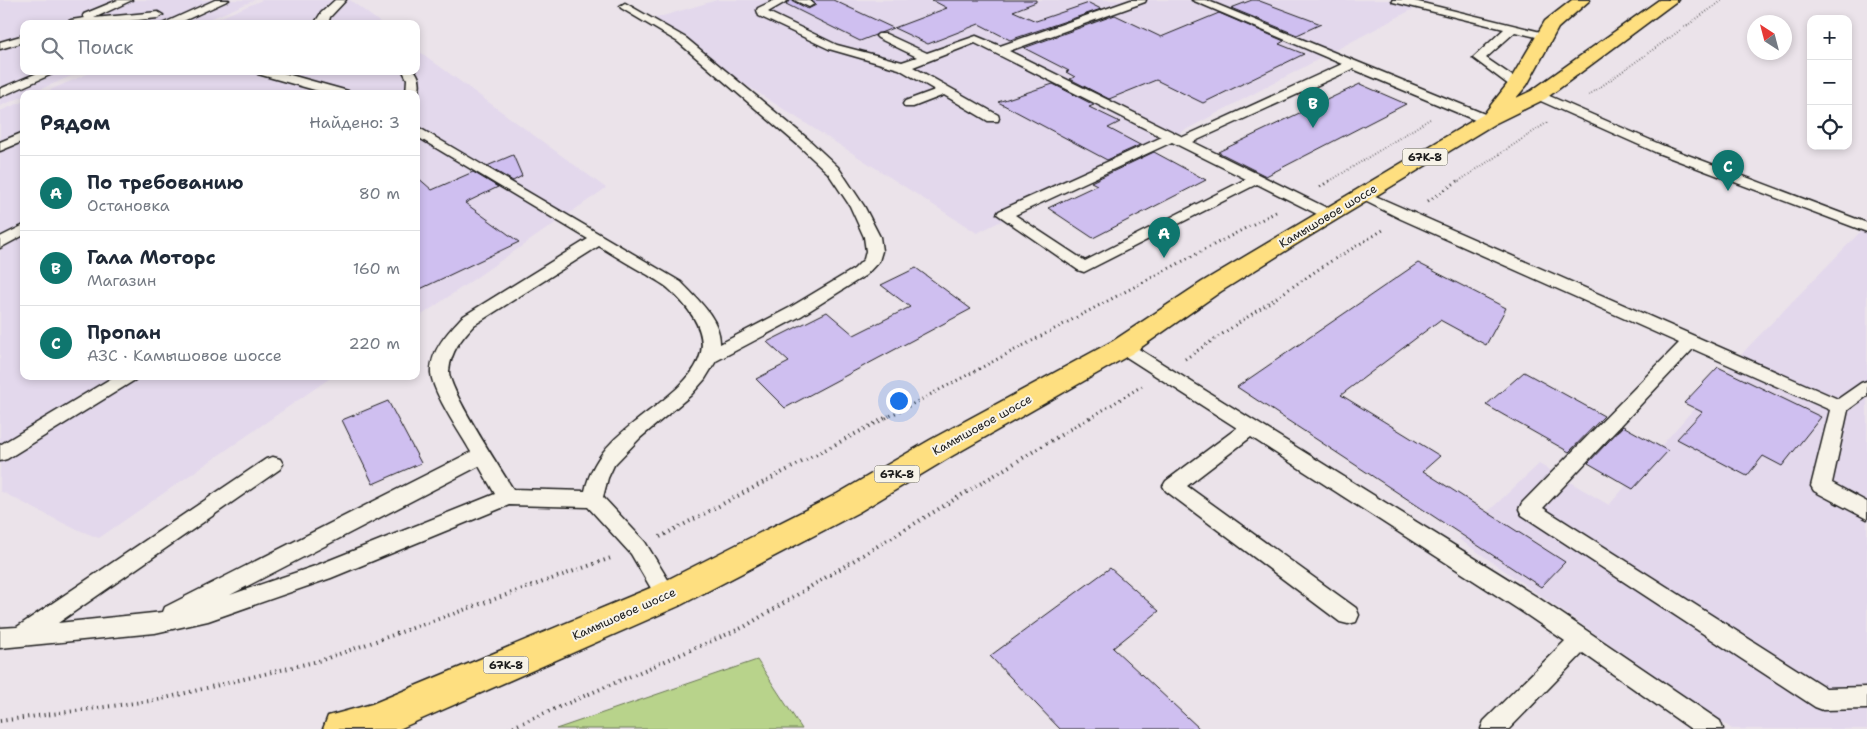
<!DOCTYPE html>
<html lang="ru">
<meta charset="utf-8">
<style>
body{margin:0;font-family:"Shantell Sans",sans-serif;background:#f6f6f7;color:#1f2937}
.controls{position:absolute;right:15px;top:15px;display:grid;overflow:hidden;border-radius:10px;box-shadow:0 2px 8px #0003}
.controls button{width:45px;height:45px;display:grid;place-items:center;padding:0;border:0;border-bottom:1px solid #e0e1e3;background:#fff;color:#1f2937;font:25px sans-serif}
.compass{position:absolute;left:1747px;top:15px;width:45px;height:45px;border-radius:50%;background:#fff;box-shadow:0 2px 8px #0003;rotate:324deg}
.you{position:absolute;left:898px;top:400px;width:18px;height:18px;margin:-12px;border:4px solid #fff;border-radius:50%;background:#1a73e8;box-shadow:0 0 0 8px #1a73e833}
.badge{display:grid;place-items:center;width:32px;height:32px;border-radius:50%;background:#0f766e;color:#fff;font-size:16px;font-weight:700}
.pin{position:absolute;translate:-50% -41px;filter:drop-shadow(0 1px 2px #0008)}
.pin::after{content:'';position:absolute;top:26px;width:18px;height:15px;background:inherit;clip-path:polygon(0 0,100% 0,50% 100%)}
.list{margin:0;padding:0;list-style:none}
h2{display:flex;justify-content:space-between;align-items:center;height:65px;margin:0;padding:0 20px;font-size:21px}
h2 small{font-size:16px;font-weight:400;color:#747a83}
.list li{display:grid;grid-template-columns:32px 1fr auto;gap:15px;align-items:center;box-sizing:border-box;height:75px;padding:0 20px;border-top:1px solid #e0e1e3}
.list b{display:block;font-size:19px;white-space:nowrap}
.list p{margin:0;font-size:16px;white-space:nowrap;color:#747a83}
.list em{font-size:16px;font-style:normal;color:#747a83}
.icon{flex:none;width:28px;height:28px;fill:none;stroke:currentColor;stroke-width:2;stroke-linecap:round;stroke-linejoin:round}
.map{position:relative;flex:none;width:1867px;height:729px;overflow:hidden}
.search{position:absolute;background:#fff;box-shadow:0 2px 8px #0003;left:20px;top:20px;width:400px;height:55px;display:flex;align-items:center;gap:12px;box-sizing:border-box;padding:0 18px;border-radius:10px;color:#747a83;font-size:19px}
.panel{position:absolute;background:#fff;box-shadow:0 2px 8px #0003;left:20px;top:90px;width:400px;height:290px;border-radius:10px}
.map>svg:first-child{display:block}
</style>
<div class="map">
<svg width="1867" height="729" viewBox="0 0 1867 729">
<rect width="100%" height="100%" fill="#ebe3ea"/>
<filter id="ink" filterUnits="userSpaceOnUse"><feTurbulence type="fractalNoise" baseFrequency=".02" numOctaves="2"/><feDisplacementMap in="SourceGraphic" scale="10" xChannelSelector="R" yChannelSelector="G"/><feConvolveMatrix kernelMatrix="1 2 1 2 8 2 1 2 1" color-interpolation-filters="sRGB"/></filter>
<g filter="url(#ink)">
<path fill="#e3d8ec" d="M 0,0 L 255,0 L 198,24 L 24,24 L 24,71 L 83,71 L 29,94 L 24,94 L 24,96 L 0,106 Z
M 262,0 L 350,0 L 382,24 L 205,24 Z
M 717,0 L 1430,0 L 1172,137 L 977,233 L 646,21 Z
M 416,49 L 606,188 L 416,319 L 416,94 L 41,94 L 94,71 L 416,71 Z
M 24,101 L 24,376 L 333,376 L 99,538 L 69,526 L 0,491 L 0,111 Z
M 1867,225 L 1867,729 L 1732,729 L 1459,539 L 1539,464 L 1609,505 L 1750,345 Z"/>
<path fill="#b8d38b" stroke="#6a7854" d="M 757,660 L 802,729 L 556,729 Z"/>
<path fill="#cfbff0" stroke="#1c1c1c" d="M 791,0 L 808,9 L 816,5 L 811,0 L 833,0 L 893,28 L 860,41 L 786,4 Z
M 932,0 L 1036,0 L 1036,2 L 1013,11 L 1036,21 L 1089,3 L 1101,9 L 1010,40 L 979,24 L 928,44 L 894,28 L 947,8 Z
M 1252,0 L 1257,0 L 1321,24 L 1297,35 L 1231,8 Z
M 1219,13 L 1284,41 L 1279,44 L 1304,54 L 1203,103 L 1156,80 L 1109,99 L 1070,79 L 1075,77 L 1066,72 L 1069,71 L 1024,48 L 1115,15 L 1161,37 Z
M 1053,84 L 1094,105 L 1089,107 L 1120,122 L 1108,128 L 1140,145 L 1107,160 L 998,102 Z
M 1360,84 L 1406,104 L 1266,176 L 1218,152 Z
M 1154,152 L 1206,180 L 1093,238 L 1048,208 L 1097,185 L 1091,182 Z
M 513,155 L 522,176 L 513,181 L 487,166 Z
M 473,172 L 498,187 L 465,203 L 519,242 L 416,291 L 416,176 L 432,190 Z
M 1418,263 L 1506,308 L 1486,345 L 1440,320 L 1341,395 L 1440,456 L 1423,471 L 1565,562 L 1541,587 L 1237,387 Z
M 916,268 L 971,309 L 785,408 L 756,379 L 789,362 L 767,342 L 827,312 L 854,335 L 910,307 L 881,285 Z
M 1718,367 L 1821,417 L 1782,466 L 1763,456 L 1747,476 L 1677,439 L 1702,412 L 1684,403 Z
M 1524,372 L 1604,416 L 1569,452 L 1486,405 Z
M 388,401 L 421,463 L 373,484 L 342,420 Z
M 1623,426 L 1668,451 L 1633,489 L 1588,463 Z
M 1110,568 L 1159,611 L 1113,648 L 1200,729 L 1060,729 L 990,656 Z"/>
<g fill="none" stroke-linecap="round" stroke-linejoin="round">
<g stroke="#1c1c1c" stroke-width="3">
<path id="service" d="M 118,0 L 132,0 L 94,18 L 158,12 L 163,15 L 158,18 L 99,24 L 65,23 L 71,20 L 85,18 L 83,16 L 84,14 Z
M 215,0 L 229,0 L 177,24 L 162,24 Z
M 335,0 L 346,0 L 330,17 L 328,24 L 317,24 L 316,21 L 321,13 Z
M 775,0 L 789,0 L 768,12 L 837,45 L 902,62 L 917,57 L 878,38 L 876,36 L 878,34 L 886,34 L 927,53 L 976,36 L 1000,46 L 1131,0 L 1146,0 L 1145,2 L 1009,51 L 1183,137 L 1342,64 L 1192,0 L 1206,0 L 1492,117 L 1493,120 L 1492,123 L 1482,123 L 1353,69 L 1193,142 L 1335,212 L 1337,215 L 1335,218 L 1325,218 L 1257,184 L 1084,272 L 1078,270 L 997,214 L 999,211 L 1162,137 L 975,43 L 913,67 L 998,115 L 999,118 L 998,121 L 988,121 L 944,95 L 913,107 L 905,107 L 903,104 L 905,101 L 935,90 L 899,69 L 829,49 L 759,16 L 757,10 L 758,8 ZM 1172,142 L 1246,179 L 1085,261 L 1015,215 Z
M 794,0 L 808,0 L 814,4 L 809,7 Z
M 1392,0 L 1410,0 L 1549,34 L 1551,36 L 1545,39 L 1515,32 L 1486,58 L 1521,82 L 1523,85 L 1517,89 L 1513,88 L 1473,58 L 1504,29 L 1393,2 Z
M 625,3 L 686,38 L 808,139 L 838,167 L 864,206 L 880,237 L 882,251 L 879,261 L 866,275 L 801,316 L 716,361 L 705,379 L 691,395 L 640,438 L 614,465 L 608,478 L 603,497 L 645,542 L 678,596 L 675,602 L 667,605 L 659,602 L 631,554 L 588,507 L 509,505 L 331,578 L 208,621 L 155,633 L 0,648 L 0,628 L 17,627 L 266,459 L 273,457 L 280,459 L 283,464 L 280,469 L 58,623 L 163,612 L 165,607 L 471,452 C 461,434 433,394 431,373 C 430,351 448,332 462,317 L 588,239 L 416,136 L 416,126 L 681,282 C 696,298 721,319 720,344 L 789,308 L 854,269 L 864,259 L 866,251 L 864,237 L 850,206 L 828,173 L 798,145 L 678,42 L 621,8 L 620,6 ZM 599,246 C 615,256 631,266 648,275 C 655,280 664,284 670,290 C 750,364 660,394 612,442 C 598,456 589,472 585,491 L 513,489 C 501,470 448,389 449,371 C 451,351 461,339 474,325 ZM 479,466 L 495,494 L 315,566 L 230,595 Z
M 24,35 L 24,42 L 0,49 L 0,42 Z
M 42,71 L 59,71 L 0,97 L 0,89 Z
M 256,71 L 276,71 L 348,91 L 350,94 L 329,94 L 258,74 Z
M 403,71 L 415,71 C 421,79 421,88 416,97 L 416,94 L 406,94 L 407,79 Z
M 1538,91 L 1664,146 L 1867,223 L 1867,232 L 1655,152 L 1534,98 L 1532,95 Z
M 24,132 L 24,141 L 0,151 L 0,142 Z
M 1364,191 L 1838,399 L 1861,383 L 1867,381 L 1867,396 L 1848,410 L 1832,483 L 1867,502 L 1867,519 L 1814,491 L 1811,486 L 1830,410 L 1693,349 L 1543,508 L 1826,688 L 1867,687 L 1867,709 L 1823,710 L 1815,707 L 1522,515 L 1519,509 L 1522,503 L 1679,343 L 1401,219 L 1359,198 L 1357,195 L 1359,192 Z
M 24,225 L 24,235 L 0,248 L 0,237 Z
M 1123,341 L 1129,343 L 1537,597 L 1720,721 L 1723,729 L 1691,729 L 1583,653 L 1509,729 L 1481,729 L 1484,721 L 1565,641 L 1521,611 L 1251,437 L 1187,486 L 1356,608 L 1359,615 L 1356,622 L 1348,624 L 1340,622 L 1166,491 L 1163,486 L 1166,481 L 1237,428 L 1117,351 L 1114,347 L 1117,343 Z
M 115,376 L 138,376 L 135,380 L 7,459 L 0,461 L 0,445 Z"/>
</g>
<g stroke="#1c1c1c" stroke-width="3">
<path id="primary" d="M 1572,0 L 1590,0 L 1558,28 L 1527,85 L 1516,98 L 1531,91 L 1659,0 L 1678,0 L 1545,99 L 1494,124 L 1295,245 L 1220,292 L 1133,353 L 952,456 L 859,512 L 679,606 L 399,729 L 323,729 L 328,716 L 372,704 L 655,586 L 837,494 L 930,440 L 1113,341 L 1202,282 L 1484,114 L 1509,82 L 1545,21 Z"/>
</g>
<path stroke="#1c1c1c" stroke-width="2" stroke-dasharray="0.5 2.5" stroke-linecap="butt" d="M 1589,95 L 1723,0
M 1330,181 L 1430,119
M 1459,181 L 1548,122"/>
<path stroke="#1c1c1c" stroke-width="3" stroke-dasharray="1 4" stroke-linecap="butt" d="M 1320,187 L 1332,179
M 1428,201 L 1461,179
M 1185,359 L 1328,263 L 1383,230
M 886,418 L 1276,212
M 1090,418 L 1142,386"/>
<path stroke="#1c1c1c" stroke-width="4" stroke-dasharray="1 4.5" stroke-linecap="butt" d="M 660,537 L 889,416
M 0,721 L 157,700 L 322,660 L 611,558
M 508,729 L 744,627 L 1092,416"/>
<use href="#service" fill="#f7f3e8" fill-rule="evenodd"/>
<use href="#primary" fill="#fedf80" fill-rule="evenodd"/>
</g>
</g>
<g text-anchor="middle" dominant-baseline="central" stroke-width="4" stroke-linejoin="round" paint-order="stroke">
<g fill="#f7f3e8" stroke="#5e5c59" stroke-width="1">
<rect x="1402.5" y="148.5" width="45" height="17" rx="4"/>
<rect x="874.5" y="465.5" width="45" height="17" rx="4"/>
<rect x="483.5" y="656.5" width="45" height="17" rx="4"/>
</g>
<g font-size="11" font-weight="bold" fill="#1c1c1c">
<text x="1425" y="157">67К-8</text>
<text x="897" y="474">67К-8</text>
<text x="506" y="665">67К-8</text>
</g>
<g font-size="12" fill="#1c1c1c" stroke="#f7f3e8">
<text transform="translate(1328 216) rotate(-31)">Камышовое шоссе</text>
<text transform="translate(982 425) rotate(-29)">Камышовое шоссе</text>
<text transform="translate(624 614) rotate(-24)">Камышовое шоссе</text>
</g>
</g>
</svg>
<div class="controls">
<button>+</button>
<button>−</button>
<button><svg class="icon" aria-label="locate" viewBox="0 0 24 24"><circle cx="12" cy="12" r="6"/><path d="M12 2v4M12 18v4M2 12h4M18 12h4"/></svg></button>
</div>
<svg class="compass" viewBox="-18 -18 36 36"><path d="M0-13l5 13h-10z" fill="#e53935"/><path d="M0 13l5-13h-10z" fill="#747a83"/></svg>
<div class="you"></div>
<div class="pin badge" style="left:1164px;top:258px">A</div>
<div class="pin badge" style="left:1313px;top:128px">B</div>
<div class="pin badge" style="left:1728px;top:191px">C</div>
<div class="search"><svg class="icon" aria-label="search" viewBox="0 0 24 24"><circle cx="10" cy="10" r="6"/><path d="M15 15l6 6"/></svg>Поиск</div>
<section class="panel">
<h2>Рядом<small>Найдено: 3</small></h2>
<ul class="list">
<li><span class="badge">A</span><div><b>По требованию</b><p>Остановка</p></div><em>80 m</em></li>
<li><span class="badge">B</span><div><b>Гала Моторс</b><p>Магазин</p></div><em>160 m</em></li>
<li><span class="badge">C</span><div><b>Пропан</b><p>АЗС · Камышовое шоссе</p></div><em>220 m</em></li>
</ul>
</section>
</div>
